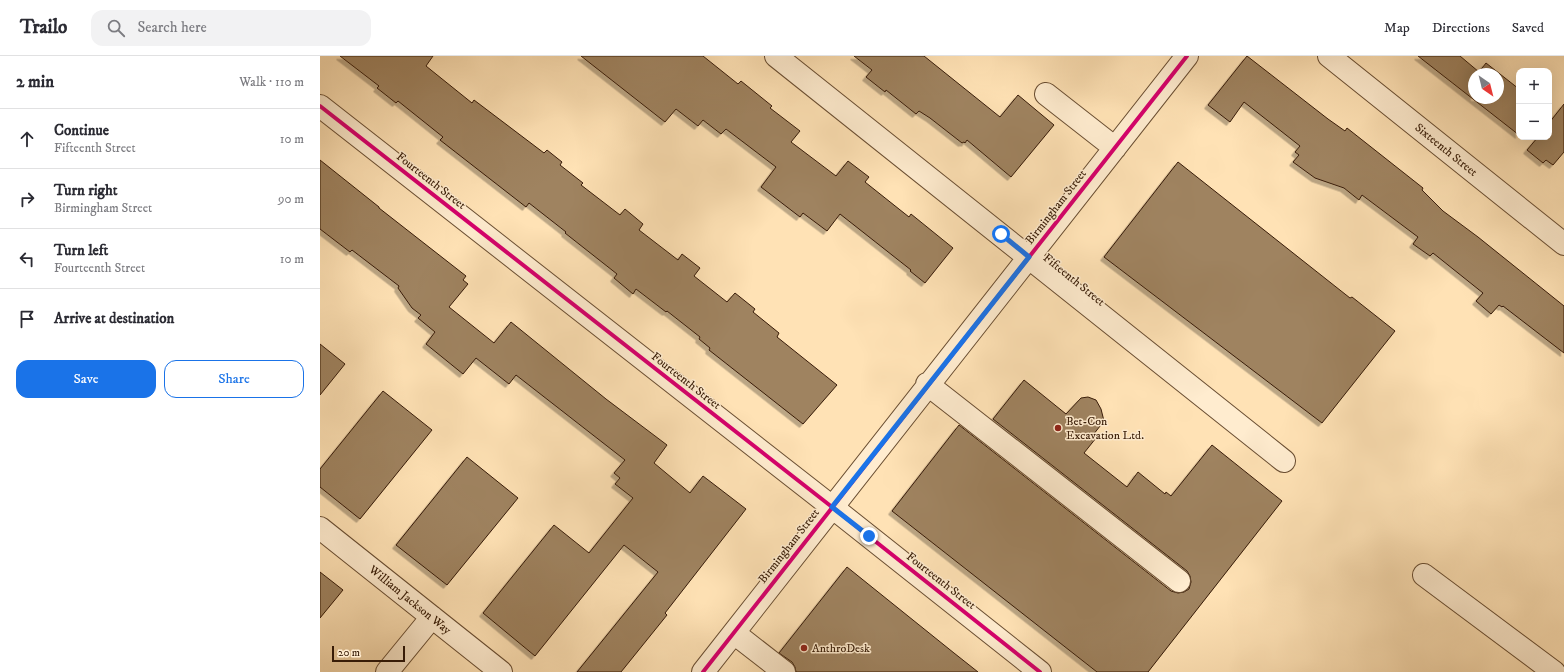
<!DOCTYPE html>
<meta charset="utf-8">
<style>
body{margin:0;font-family:"IM FELL DW Pica",serif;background:#f2f2f3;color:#2b2b33}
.controls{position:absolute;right:12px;top:12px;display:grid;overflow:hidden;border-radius:8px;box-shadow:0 4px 16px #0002}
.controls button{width:36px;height:36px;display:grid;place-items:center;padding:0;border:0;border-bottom:1px solid #e1e1e2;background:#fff;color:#2b2b33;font:20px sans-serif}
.compass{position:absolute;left:1148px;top:12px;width:36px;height:36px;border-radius:50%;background:#fff;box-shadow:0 4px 16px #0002;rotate:145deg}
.scale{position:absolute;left:12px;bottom:10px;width:73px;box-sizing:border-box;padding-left:4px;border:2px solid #381c07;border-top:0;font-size:11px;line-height:14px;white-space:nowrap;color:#381c07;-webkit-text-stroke:3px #ffeccf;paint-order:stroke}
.stop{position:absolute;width:12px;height:12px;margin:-9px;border:3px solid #1a73e8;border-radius:50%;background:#fff}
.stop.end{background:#1a73e8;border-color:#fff;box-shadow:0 1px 4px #0008}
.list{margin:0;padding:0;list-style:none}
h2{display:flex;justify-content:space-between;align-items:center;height:52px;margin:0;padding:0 16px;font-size:17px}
h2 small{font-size:13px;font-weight:400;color:#7c7c81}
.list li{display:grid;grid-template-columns:26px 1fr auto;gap:12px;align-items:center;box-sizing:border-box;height:60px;padding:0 16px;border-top:1px solid #e1e1e2}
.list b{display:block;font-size:15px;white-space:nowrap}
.list p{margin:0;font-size:13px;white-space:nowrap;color:#7c7c81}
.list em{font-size:13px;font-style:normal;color:#7c7c81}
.actions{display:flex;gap:8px;padding:12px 16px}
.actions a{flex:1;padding:9px 0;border:1px solid #1a73e8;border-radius:12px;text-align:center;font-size:14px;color:#1a73e8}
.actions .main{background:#1a73e8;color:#fff}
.icon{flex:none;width:22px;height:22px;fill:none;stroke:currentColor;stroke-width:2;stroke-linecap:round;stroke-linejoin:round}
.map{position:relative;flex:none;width:1244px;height:616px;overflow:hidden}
header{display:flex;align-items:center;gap:24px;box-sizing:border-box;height:56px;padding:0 20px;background:#fff;border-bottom:1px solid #e1e1e2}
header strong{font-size:19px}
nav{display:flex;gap:22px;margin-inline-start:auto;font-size:14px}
.search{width:280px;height:36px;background:#f2f2f3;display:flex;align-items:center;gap:10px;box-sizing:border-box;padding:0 14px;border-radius:12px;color:#7c7c81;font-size:15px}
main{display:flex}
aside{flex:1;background:#fff}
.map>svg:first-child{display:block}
</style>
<header>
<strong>Trailo</strong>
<div class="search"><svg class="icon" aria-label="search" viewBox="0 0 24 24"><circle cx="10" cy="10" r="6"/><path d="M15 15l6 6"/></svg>Search here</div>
<nav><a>Map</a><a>Directions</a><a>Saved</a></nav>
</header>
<main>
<aside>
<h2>2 min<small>Walk · 110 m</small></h2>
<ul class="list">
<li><svg class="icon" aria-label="ahead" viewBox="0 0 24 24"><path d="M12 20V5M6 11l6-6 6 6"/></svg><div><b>Continue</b><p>Fifteenth Street</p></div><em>10 m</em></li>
<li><svg class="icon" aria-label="right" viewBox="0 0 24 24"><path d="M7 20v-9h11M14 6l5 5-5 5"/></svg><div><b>Turn right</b><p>Birmingham Street</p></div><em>90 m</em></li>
<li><svg class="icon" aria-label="left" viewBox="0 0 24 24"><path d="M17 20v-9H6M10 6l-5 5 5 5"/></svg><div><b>Turn left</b><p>Fourteenth Street</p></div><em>10 m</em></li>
<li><svg class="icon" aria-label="arrive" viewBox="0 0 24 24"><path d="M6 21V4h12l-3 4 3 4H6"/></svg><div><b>Arrive at destination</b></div></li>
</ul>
<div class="actions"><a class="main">Save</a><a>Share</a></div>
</aside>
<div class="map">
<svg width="1244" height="616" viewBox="0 0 1244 616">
<defs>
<filter id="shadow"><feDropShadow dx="-3.5" dy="3.5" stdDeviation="0" flood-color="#0004"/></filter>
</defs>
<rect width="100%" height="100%" fill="#ffe2b5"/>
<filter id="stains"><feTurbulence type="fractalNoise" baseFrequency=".005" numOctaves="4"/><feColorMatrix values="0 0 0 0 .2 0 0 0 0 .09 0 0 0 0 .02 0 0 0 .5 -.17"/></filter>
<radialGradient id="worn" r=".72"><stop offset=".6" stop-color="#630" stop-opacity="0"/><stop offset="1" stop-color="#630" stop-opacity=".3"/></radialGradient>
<path fill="#9f8361" stroke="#381c07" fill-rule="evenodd" filter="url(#shadow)" d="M 20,0 L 113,0 L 106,10 L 152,47 L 154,44 L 224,97 L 227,94 L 242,106 L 240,109 L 263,127 L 261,129 L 300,159 L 305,153 L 323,168 L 319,174 L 358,204 L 362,198 L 380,212 L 374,220 L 407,246 L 415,237 L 435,253 L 433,256 L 459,277 L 457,281 L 517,329 L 483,368 L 389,294 L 390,292 L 379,283 L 380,281 L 347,255 L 346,256 L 316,233 L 313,238 L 294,222 L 297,218 L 245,177 L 246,176 L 209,147 L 206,151 L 120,84 L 123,81 L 78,45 L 76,47 L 57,32 L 59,30 Z
M 261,0 L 383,0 L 418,28 L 421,25 L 452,50 L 450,52 L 480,75 L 471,86 L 516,120 L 528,105 L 549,121 L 545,126 L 589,161 L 591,158 L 633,192 L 605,227 L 590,215 L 591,214 L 520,158 L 507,175 L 483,157 L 480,161 L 441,131 L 456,111 L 406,73 L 401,78 L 383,64 L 378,70 L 356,53 L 345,66 Z
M 534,0 L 604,0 L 680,61 L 698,39 L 734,69 L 691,121 L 647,84 L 645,87 L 644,86 L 642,87 L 610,62 L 599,55 L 596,58 L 566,34 L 565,36 L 546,21 L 552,14 Z
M 927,0 L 1008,63 L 1025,75 L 1027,72 L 1103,132 L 1102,134 L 1123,155 L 1158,181 L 1244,250 L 1244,297 L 1183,250 L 1182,251 L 1179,249 L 1171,258 L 1156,245 L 1163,237 L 1113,197 L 1110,200 L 1093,188 L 1098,181 L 1042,139 L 1039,144 L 1024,132 L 995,122 L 973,106 L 979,99 L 975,96 L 980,90 L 924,46 L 910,66 L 888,49 Z
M 1098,0 L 1140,0 L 1159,16 L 1166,7 L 1199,33 L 1199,79 ZM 1154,18 L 1178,18 L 1178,42 L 1154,42 Z
M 1244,48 L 1244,96 L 1233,109 L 1226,104 L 1223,107 L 1207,94 L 1218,81 L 1229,81 L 1229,67 Z
M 0,104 L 59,151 L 59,152 L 146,220 L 143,224 L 148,228 L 129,251 L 174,287 L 191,266 L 286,343 L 347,389 L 334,407 L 370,437 L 383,420 L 426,453 L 345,557 L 347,559 L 301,616 L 257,616 L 338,516 L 304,489 L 215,600 L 163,557 L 234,469 L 269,497 L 313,442 L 295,428 L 300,422 L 294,417 L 305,404 L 196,319 L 189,328 L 156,302 L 143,318 L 106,288 L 115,276 L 98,262 L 101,259 L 92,252 L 78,232 L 79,230 L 32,194 L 30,196 L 0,173 Z
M 858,106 L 1030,242 L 1032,241 L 1075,275 L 1002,367 L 784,201 Z
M 0,288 L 25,308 L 0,339 Z
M 704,324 L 746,358 L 761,342 L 768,341 L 776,344 L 781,353 L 784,365 L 773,379 L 776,382 L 764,397 L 807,431 L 818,416 L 845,438 L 846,436 L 851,440 L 892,389 L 962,445 L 828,616 L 777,616 L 572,455 L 639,369 L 851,535 L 858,537 L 864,536 L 869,533 L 871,526 L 870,520 L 867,515 L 673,363 Z
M 63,335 L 112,374 L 40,463 L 0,431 L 0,413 Z
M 147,401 L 198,442 L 127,529 L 76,489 Z
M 527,511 L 634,597 L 658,616 L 476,616 L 475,611 L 472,606 L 459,597 Z
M 0,516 L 23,534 L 0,562 Z"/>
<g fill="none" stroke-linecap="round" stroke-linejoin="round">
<g stroke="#6a4e32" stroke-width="24">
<path id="minor" d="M 456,0 L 964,405
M 1009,0 L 1244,188
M 726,38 L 795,92
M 0,50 L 512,451 L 720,616
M 607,328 L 859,525
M 0,472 L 181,616
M 1104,519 L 1234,616
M 414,577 L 464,616
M 67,616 L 112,561
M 383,616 L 867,0"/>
</g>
<use href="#minor" stroke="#ffeccf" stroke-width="22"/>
<g stroke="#ffeccf" stroke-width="6">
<path id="cycleway" d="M 0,50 L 512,451 L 720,616
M 383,616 L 867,0"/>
</g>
<use href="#cycleway" stroke="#d6006c" stroke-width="4"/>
</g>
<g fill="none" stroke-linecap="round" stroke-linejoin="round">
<path stroke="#1a73e8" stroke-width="5" d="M 549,480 L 512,451 L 709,201 L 681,178"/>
</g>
<g fill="#8f2418" stroke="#ffeccf" stroke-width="1.5">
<circle cx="738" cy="372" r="4"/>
<circle cx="484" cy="592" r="4"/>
</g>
<g text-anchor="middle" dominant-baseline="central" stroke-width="3" stroke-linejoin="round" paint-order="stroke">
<g font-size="12" fill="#381c07" stroke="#ffeccf">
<text transform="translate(1126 94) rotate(39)">Sixteenth Street</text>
<text transform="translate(111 125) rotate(38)">Fourteenth Street</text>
<text transform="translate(736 151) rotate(-52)">Birmingham Street</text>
<text transform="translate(754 224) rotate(39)">Fifteenth Street</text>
<text transform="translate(366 325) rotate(38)">Fourteenth Street</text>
<text transform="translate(469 490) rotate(-52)">Birmingham Street</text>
<text transform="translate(621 525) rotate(38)">Fourteenth Street</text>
<text transform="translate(90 544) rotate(39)">William Jackson Way</text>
</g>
<g font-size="12" fill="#381c07" stroke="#ffeccf" text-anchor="start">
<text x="746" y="365">Bet-Con<tspan x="746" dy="14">Excavation Ltd.</tspan></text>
<text x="492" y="592">AnthroDesk</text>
</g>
</g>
<rect width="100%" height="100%" filter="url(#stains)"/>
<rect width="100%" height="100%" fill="url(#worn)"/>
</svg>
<div class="controls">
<button>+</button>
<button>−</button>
</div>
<svg class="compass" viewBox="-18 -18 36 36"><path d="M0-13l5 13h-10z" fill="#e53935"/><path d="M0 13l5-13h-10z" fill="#7c7c81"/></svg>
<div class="scale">20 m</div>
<div class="stop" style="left:681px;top:178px"></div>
<div class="stop end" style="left:549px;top:480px"></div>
</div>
</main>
